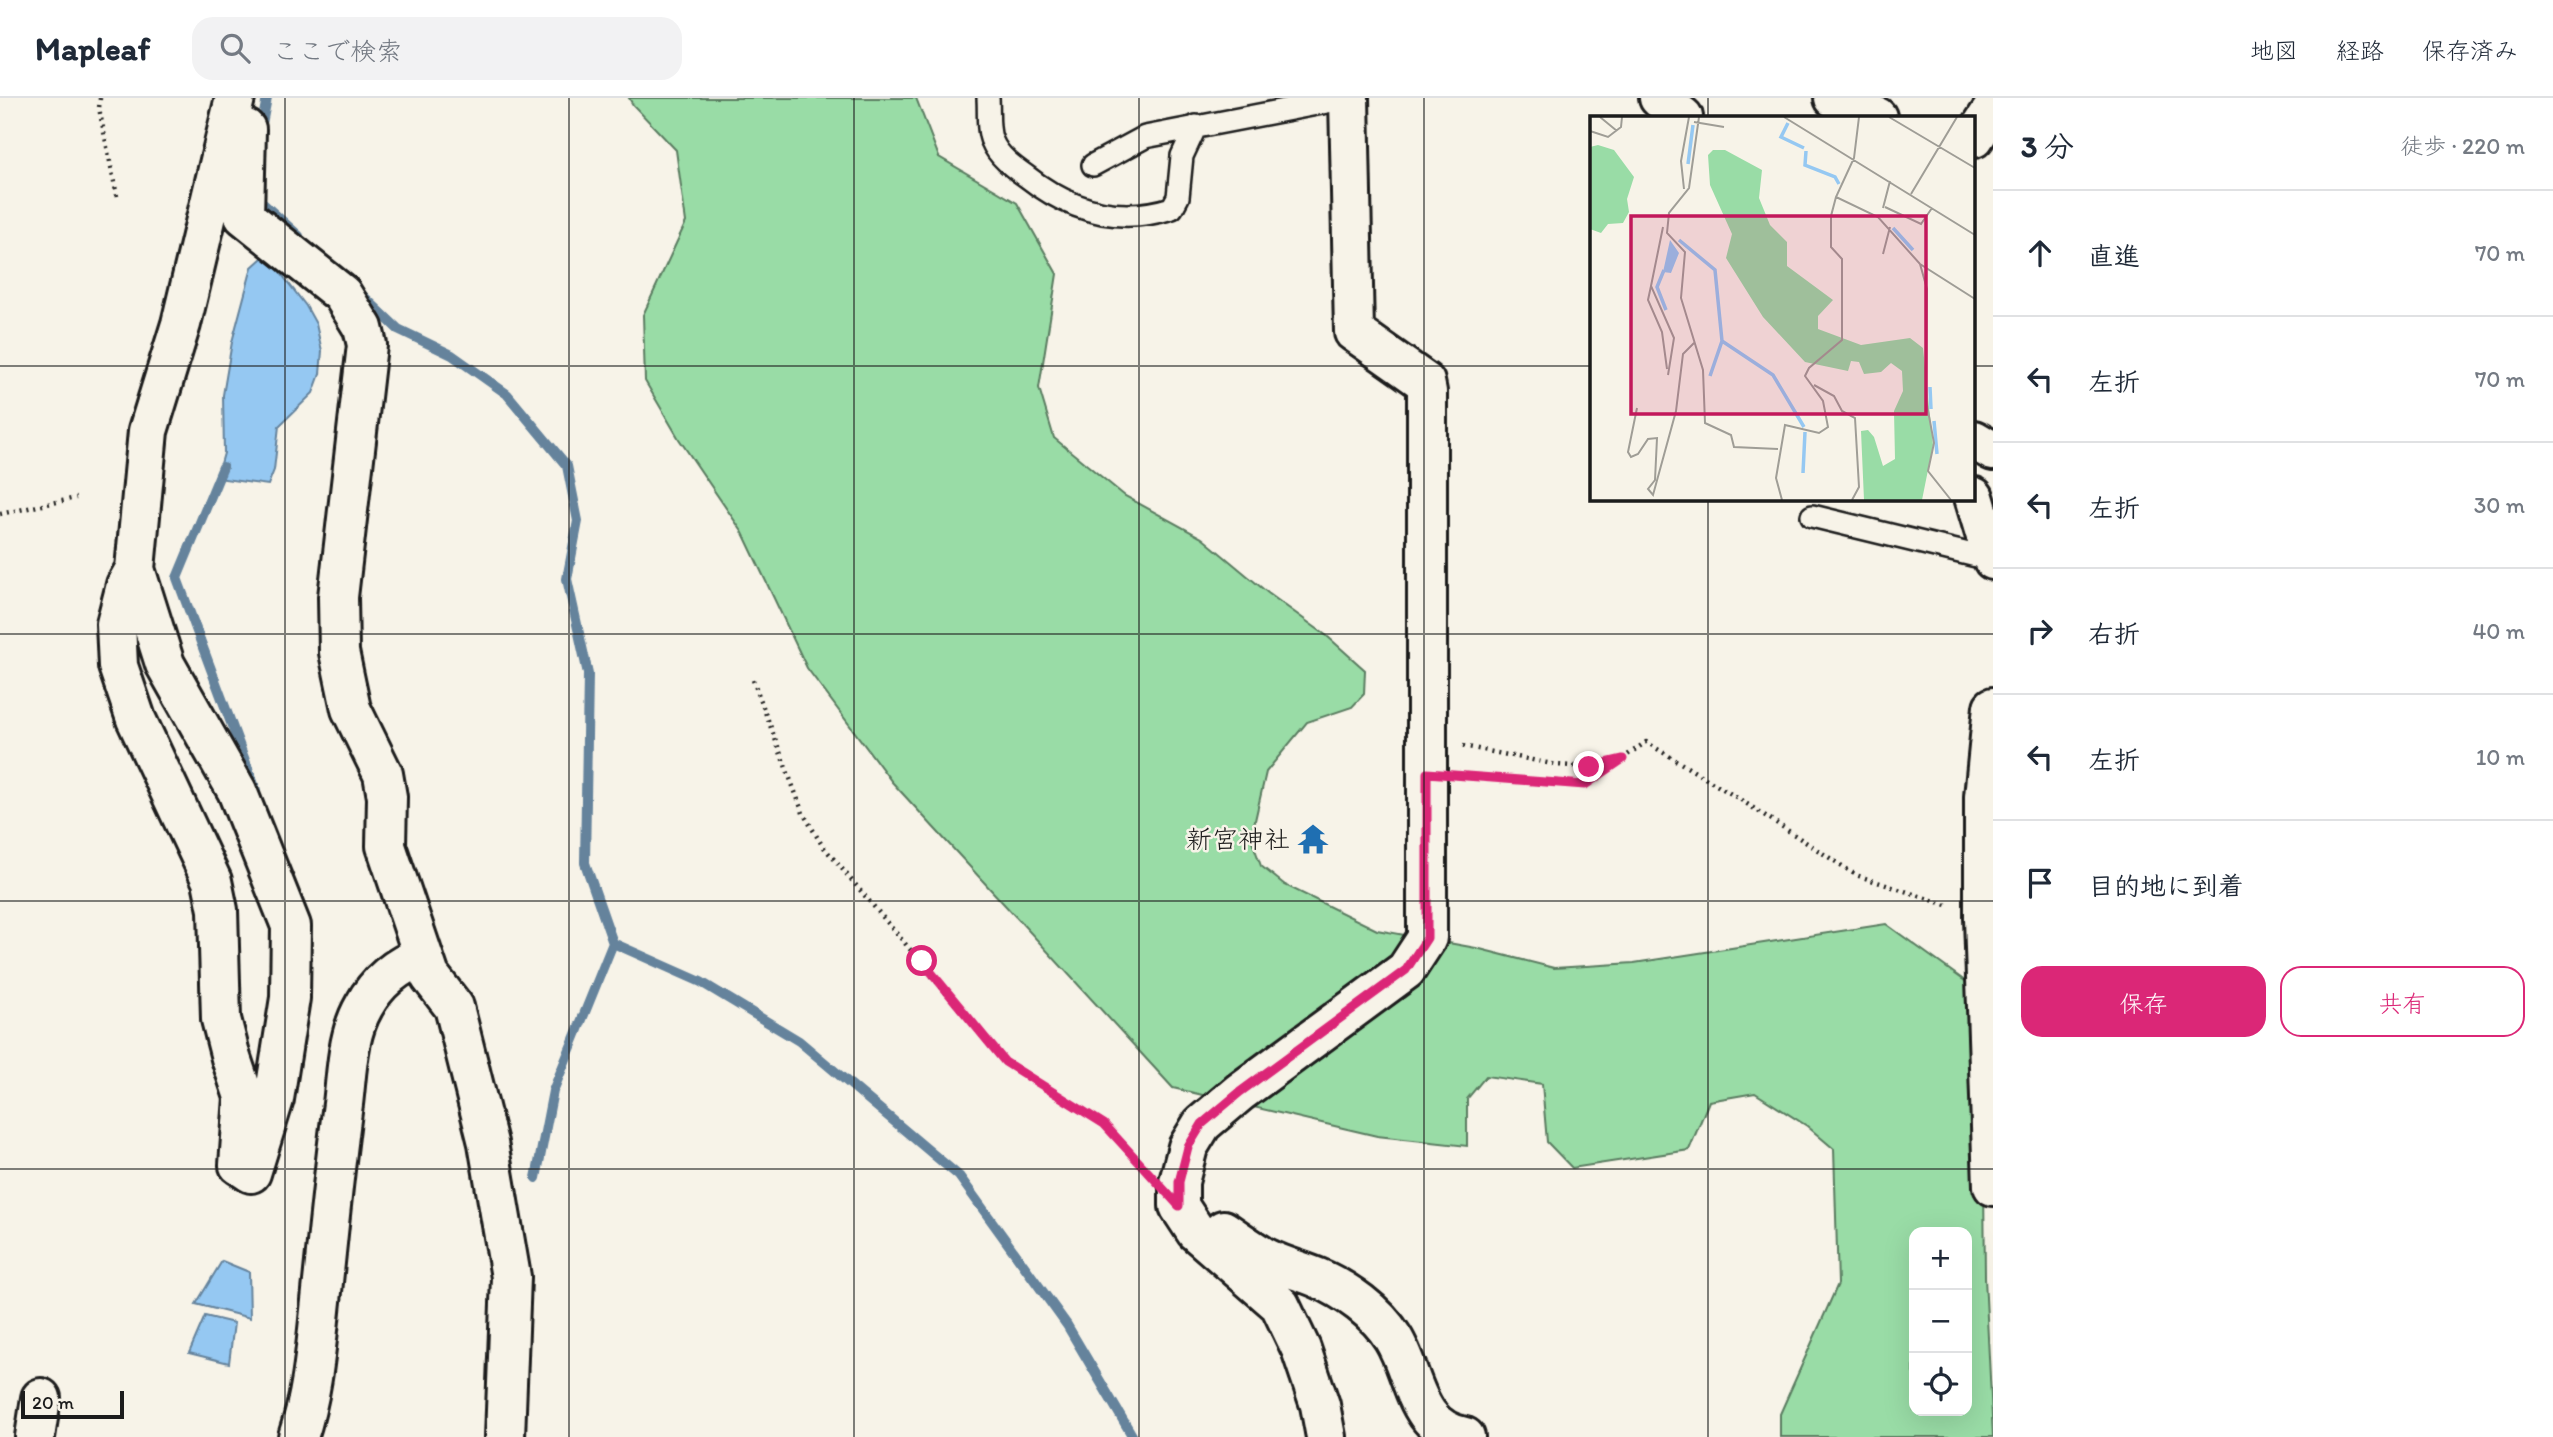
<!DOCTYPE html>
<html lang="ja">
<meta charset="utf-8">
<style>
body{margin:0;font-family:Itim,"Klee One",sans-serif;background:#f2f2f3;color:#1f2937}
.controls{position:absolute;right:21px;bottom:21px;display:grid;overflow:hidden;border-radius:14px;box-shadow:0 7px 28px #0002}
.controls button{width:63px;height:63px;display:grid;place-items:center;padding:0;border:0;border-bottom:2px solid #e0e1e3;background:#fff;color:#1f2937;font:35px sans-serif}
.scale{position:absolute;left:21px;bottom:18px;width:103px;box-sizing:border-box;padding-left:7px;border:4px solid #1c1c1c;border-top:0;font-size:19px;line-height:24px;white-space:nowrap;color:#1c1c1c;-webkit-text-stroke:5px #f7f3e8;paint-order:stroke}
.stop{position:absolute;width:21px;height:21px;margin:-16px;border:5px solid #db2777;border-radius:50%;background:#fff}
.stop.end{background:#db2777;border-color:#fff;box-shadow:0 2px 7px #0008}
.list{margin:0;padding:0;list-style:none}
h2{display:flex;justify-content:space-between;align-items:center;height:91px;margin:0;padding:0 28px;font-size:30px}
h2 small{font-size:23px;font-weight:400;color:#747a83}
.list li{display:grid;grid-template-columns:46px 1fr auto;gap:21px;align-items:center;box-sizing:border-box;height:126px;padding:0 28px;border-top:2px solid #e0e1e3}
.list b{display:block;font-size:26px;white-space:nowrap}
.list em{font-size:23px;font-style:normal;color:#747a83}
.actions{display:flex;gap:14px;padding:21px 28px}
.actions a{flex:1;padding:16px 0;border:2px solid #db2777;border-radius:21px;text-align:center;font-size:24px;color:#db2777}
.actions .main{background:#db2777;color:#fff}
.icon{flex:none;width:38px;height:38px;fill:none;stroke:currentColor;stroke-width:2;stroke-linecap:round;stroke-linejoin:round}
.map{position:relative;flex:none;width:1993px;height:1339px;overflow:hidden}
header{display:flex;align-items:center;gap:42px;box-sizing:border-box;height:98px;padding:0 35px;background:#fff;border-bottom:2px solid #e0e1e3}
header strong{font-size:33px}
nav{display:flex;gap:38px;margin-inline-start:auto;font-size:24px}
.search{width:490px;height:63px;background:#f2f2f3;display:flex;align-items:center;gap:18px;box-sizing:border-box;padding:0 24px;border-radius:21px;color:#747a83;font-size:26px}
main{display:flex}
aside{flex:1;background:#fff}
.map>svg:first-child{display:block}
</style>
<header>
<strong>Mapleaf</strong>
<div class="search"><svg class="icon" aria-label="search" viewBox="0 0 24 24"><circle cx="10" cy="10" r="6"/><path d="M15 15l6 6"/></svg>ここで検索</div>
<nav><a>地図</a><a>経路</a><a>保存済み</a></nav>
</header>
<main>
<div class="map">
<svg width="1993" height="1339" viewBox="0 0 1993 1339">
<rect width="100%" height="100%" fill="#f7f3e8"/>
<filter id="ink" filterUnits="userSpaceOnUse"><feTurbulence type="fractalNoise" baseFrequency=".0143" numOctaves="2"/><feDisplacementMap in="SourceGraphic" scale="14" xChannelSelector="R" yChannelSelector="G"/><feConvolveMatrix kernelMatrix="1 2 1 2 8 2 1 2 1" color-interpolation-filters="sRGB"/></filter>
<g filter="url(#ink)">
<path fill="#99dca6" stroke="#5a7c61" stroke-width="2" fill-rule="evenodd" d="M 629,0 L 916,0 L 939,59 L 1017,105 L 1057,176 L 1039,290 L 1054,340 L 1125,398 L 1202,440 L 1268,495 L 1327,538 L 1365,572 L 1364,596 L 1352,609 L 1307,624 L 1266,674 L 1251,740 L 1261,768 L 1285,787 L 1377,832 L 1476,850 L 1554,870 L 1634,865 L 1886,826 L 1976,891 L 1984,1085 L 1985,1180 L 1993,1339 L 1780,1339 L 1780,1316 L 1838,1186 L 1834,1051 L 1807,1028 L 1755,995 L 1709,1003 L 1689,1052 L 1572,1070 L 1547,1044 L 1542,986 L 1486,978 L 1467,1001 L 1467,1048 L 1377,1038 L 1173,990 L 892,684 L 807,570 L 743,435 L 679,341 L 645,283 L 643,217 L 686,124 L 676,52 L 633,7 ZM 1914,1134 L 1967,1134 L 1967,1313 L 1914,1313 Z"/>
<path fill="#95c8f2" stroke="#65839c" stroke-width="2" d="M 262,160 L 270,161 L 306,208 L 316,226 L 322,253 L 320,276 L 313,295 L 279,328 L 274,372 L 268,387 L 217,380 L 224,355 L 223,297 L 232,244 L 252,169 Z
M 222,1163 L 249,1174 L 250,1220 L 196,1206 Z
M 205,1218 L 234,1225 L 229,1265 L 189,1255 Z"/>
<g fill="none" stroke-linecap="round" stroke-linejoin="round">
<path stroke="#65839c" stroke-width="10" d="M 260,36 L 267,0
M 260,94 L 260,103 L 299,138
M 359,194 L 398,231 L 452,257 L 507,296 L 567,368 L 578,423 L 567,481 L 588,576 L 585,765 L 613,845 L 553,993 L 536,1080
M 223,369 L 177,480 L 256,692
M 613,845 L 701,884 L 799,943 L 959,1078 L 1067,1227 L 1133,1339"/>
<g stroke="#1c1c1c" stroke-width="26">
<path id="lane" d="M 988,0 C 989,13 987,32 992,43 C 998,58 1013,69 1026,78 C 1069,112 1118,127 1172,110 L 1178,99 L 1182,58 L 1196,28
M 1093,67 L 1145,39 L 1348,0
M 1812,418 L 1993,462"/>
</g>
<g stroke="#1c1c1c" stroke-width="44">
<path id="street" d="M 1659,0 L 1683,19
M 1834,0 L 1877,19
M 246,31 L 244,118 L 342,196 L 363,230 L 367,247 L 338,499 L 339,554 L 351,611 L 383,676 L 387,699 L 386,748 L 430,878 L 454,909 L 488,1045 L 511,1179 L 505,1339
M 1974,40 L 1993,11
M 1974,342 L 1993,353
M 1974,399 L 1993,462
M 135,471 L 126,487 L 116,526 L 118,568 L 136,621 L 212,783 L 218,812 L 221,921 L 231,960 L 244,999 L 239,1067 L 251,1075 L 274,1001 L 290,900 L 291,828 L 237,693 L 165,566 L 135,471 L 148,333 L 181,226 L 235,0
M 1993,609 L 1984,699 L 1984,820 L 1993,1088
M 1223,1132 C 1237,1141 1252,1153 1268,1161 C 1284,1169 1302,1173 1318,1180 C 1346,1192 1377,1214 1393,1240 C 1415,1275 1414,1331 1465,1339
M 35,1339 L 41,1300
M 298,1339 C 313,1295 316,1249 321,1203 C 328,1137 334,1072 343,1006 C 347,974 347,937 364,908 C 377,884 398,867 423,858
M 1326,1339 L 1320,1307 L 1301,1251 L 1280,1207 L 1196,1134 L 1179,1108 L 1179,1084 L 1188,1049 L 1202,1026 L 1240,994 L 1406,872 L 1427,840 L 1427,294 L 1425,284 L 1354,234 L 1349,0"/>
</g>
<path stroke="#1c1c1c" stroke-width="4.5" stroke-dasharray="2 5" stroke-linecap="butt" d="M 100,0 L 99,10 L 118,103
M 0,416 L 76,400
M 753,582 L 803,715 L 822,747 L 1005,964 L 1104,1026 L 1144,1070
M 1463,648 L 1557,667 L 1589,669 L 1619,662
M 1463,678 L 1585,687 L 1646,644 L 1741,702 L 1856,777 L 1950,808"/>
<use href="#lane" stroke="#f7f3e8" stroke-width="21"/>
<use href="#street" stroke="#f7f3e8" stroke-width="38"/>
</g>
</g>
<g fill="none" stroke-linecap="round" stroke-linejoin="round" filter="url(#ink)">
<path stroke="#db2777" stroke-width="9" d="M 922,863 L 1005,964 L 1104,1026 L 1179,1108 L 1179,1084 L 1188,1049 L 1202,1026 L 1240,994 L 1406,872 L 1427,840 L 1427,675 L 1585,687 L 1623,661 L 1589,669"/>
</g>
<path fill="none" stroke="#1c1c1c" stroke-width="2" stroke-opacity="0.55" d="M 285,0 L 285,1339M 569,0 L 569,1339M 854,0 L 854,1339M 1139,0 L 1139,1339M 1424,0 L 1424,1339M 1708,0 L 1708,19M 0,268 L 1592,268M 1974,268 L 1993,268M 1708,401 L 1708,1339M 0,536 L 1993,536M 0,803 L 1993,803M 0,1071 L 1993,1071"/>
<defs>
<g id="temple-bare" transform="scale(2.415)"><path d="M0-6L5-2H3V0L6.5 2.5H4V6H1.5V3h-3V6H-4V2.5H-6.5L-3 0V-2H-5Z" fill="#1f6fb2" stroke="#f7f3e8" stroke-width="2.5" paint-order="stroke"/></g>
</defs>
<g fill-rule="evenodd">
<use href="#temple-bare" x="1313" y="741"/>
</g>
<g text-anchor="middle" dominant-baseline="central" stroke-width="5" stroke-linejoin="round" paint-order="stroke">
<g font-size="26" fill="#1c1c1c" stroke="#f7f3e8" text-anchor="end">
<text x="1290" y="741">新宮神社</text>
</g>
</g>
<g transform="translate(1590 18)">
<rect width="385" height="385" fill="#f7f3e8"/>
<path d="M 8,29 L 24,34 L 44,61 L 37,83 L 39,96 L 33,107 L 18,108 L 11,117 L 0,113 L 0,31 ZM 123,34 L 135,34 L 172,54 L 169,82 L 180,109 L 197,126 L 197,150 L 243,184 L 228,200 L 228,213 L 271,229 L 320,222 L 333,232 L 343,329 L 332,384 L 274,384 L 271,315 L 278,314 L 284,321 L 293,350 L 305,343 L 304,295 L 313,275 L 312,255 L 301,247 L 291,256 L 274,258 L 269,246 L 261,245 L 258,255 L 215,246 L 173,201 L 136,142 L 142,118 L 120,69 L 118,39 Z" fill="#99dca6"/>
<path d="M 80,124 L 89,137 L 81,157 L 73,156 Z" fill="#95c8f2"/>
<path fill="none" stroke="#95c8f2" stroke-width="3.5" d="M 198,7 L 191,21 L 214,32M 216,35 L 215,49 L 245,61 L 249,68M 98,48 L 103,9M 303,112 L 323,134M 89,124 L 125,154 L 132,225 L 120,260M 74,154 L 67,171 L 76,194M 132,225 L 183,259 L 214,311M 340,271 L 341,293M 344,305 L 347,338M 213,357 L 215,316"/>
<path fill="none" stroke="#9f9d96" stroke-width="2" d="M 10,1 L 27,15M 109,1 L 99,72 L 79,97 L 77,117 L 95,136 L 91,182 L 113,254 L 115,307 L 141,319 L 144,331 L 188,333M 194,1 L 385,119M 269,1 L 264,42 L 246,81 L 288,101 L 330,148 L 385,183M 299,1 L 385,52M 104,6 L 134,11M 0,15 L 18,21 L 31,11 L 32,1M 94,73 L 91,45 L 99,1M 321,78 L 367,1M 295,91 L 331,108 L 342,92M 293,92 L 300,65M 73,111 L 61,170 L 84,222 L 78,259M 293,138 L 300,111M 330,148 L 337,173 L 336,284 L 344,327 L 338,355 L 361,384M 61,170 L 58,184 L 72,216 L 77,253M 224,269 L 244,280 L 252,295 L 265,302 L 269,371 L 262,384M 47,292 L 38,336 L 41,341 L 48,338 L 58,323 L 67,322 L 65,364 L 58,373 L 63,379 L 86,295 L 93,238 L 104,227M 192,384 L 186,362 L 195,309 L 229,317 L 238,311 L 233,285 L 215,260 L 219,252 L 252,224 L 252,143 L 241,131 L 241,100 L 246,81"/>
<path fill="#c2185b" fill-opacity="0.15" stroke="#c2185b" stroke-width="3.5" d="M 41,100 L 336,100 L 336,298 L 41,298 Z"/>
<rect width="385" height="385" fill="none" stroke="#1c1c1c" stroke-width="3.5"/>
</g>
</svg>
<div class="controls">
<button>+</button>
<button>−</button>
<button><svg class="icon" aria-label="locate" viewBox="0 0 24 24"><circle cx="12" cy="12" r="6"/><path d="M12 2v4M12 18v4M2 12h4M18 12h4"/></svg></button>
</div>
<div class="scale">20 m</div>
<div class="stop" style="left:922px;top:863px"></div>
<div class="stop end" style="left:1589px;top:669px"></div>
</div>
<aside>
<h2>3 分<small>徒歩 · 220 m</small></h2>
<ul class="list">
<li><svg class="icon" aria-label="ahead" viewBox="0 0 24 24"><path d="M12 20V5M6 11l6-6 6 6"/></svg><div><b>直進</b></div><em>70 m</em></li>
<li><svg class="icon" aria-label="left" viewBox="0 0 24 24"><path d="M17 20v-9H6M10 6l-5 5 5 5"/></svg><div><b>左折</b></div><em>70 m</em></li>
<li><svg class="icon" aria-label="left" viewBox="0 0 24 24"><path d="M17 20v-9H6M10 6l-5 5 5 5"/></svg><div><b>左折</b></div><em>30 m</em></li>
<li><svg class="icon" aria-label="right" viewBox="0 0 24 24"><path d="M7 20v-9h11M14 6l5 5-5 5"/></svg><div><b>右折</b></div><em>40 m</em></li>
<li><svg class="icon" aria-label="left" viewBox="0 0 24 24"><path d="M17 20v-9H6M10 6l-5 5 5 5"/></svg><div><b>左折</b></div><em>10 m</em></li>
<li><svg class="icon" aria-label="arrive" viewBox="0 0 24 24"><path d="M6 21V4h12l-3 4 3 4H6"/></svg><div><b>目的地に到着</b></div></li>
</ul>
<div class="actions"><a class="main">保存</a><a>共有</a></div>
</aside>
</main>
